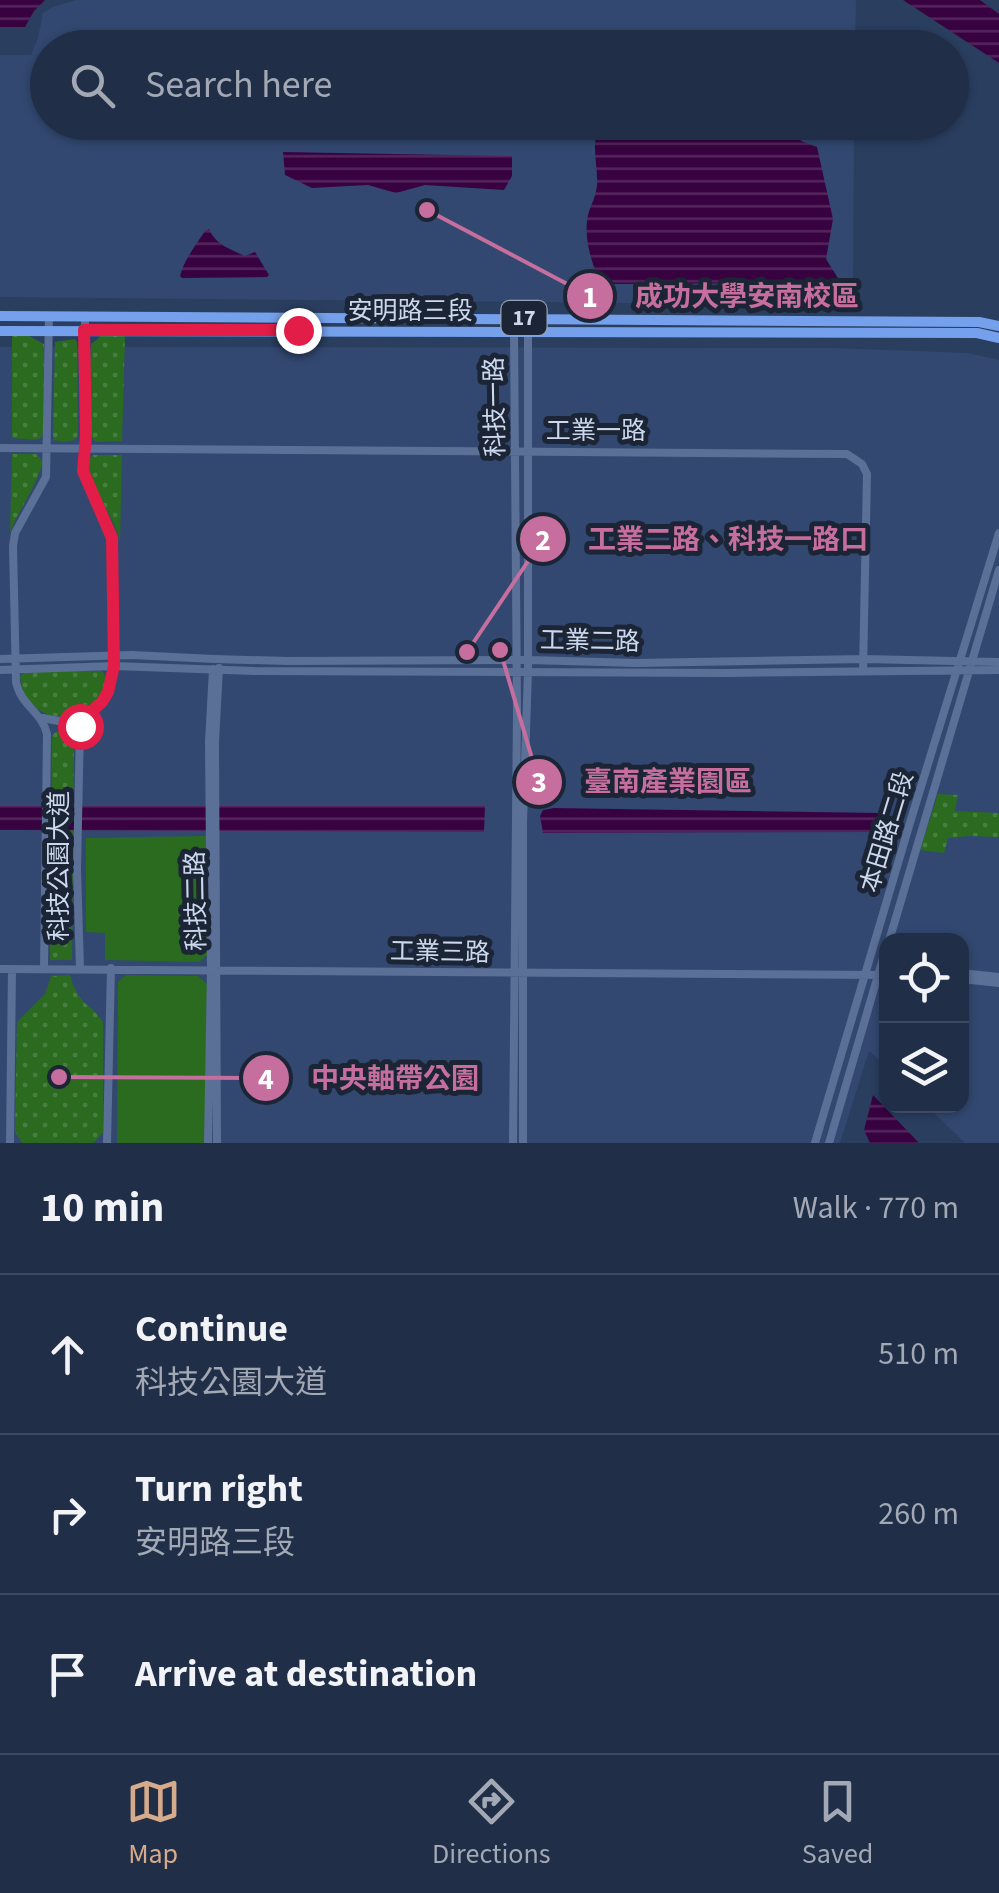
<!DOCTYPE html>
<meta charset="utf-8">
<style>
body{margin:0;font-family:"Source Sans 3","Noto Sans TC",sans-serif;background:#28364f;color:#f1f3f6}
.controls{position:absolute;right:30px;bottom:30px;display:grid;overflow:hidden;border-radius:20px;box-shadow:0 2px 8px #0004}
.controls button{width:90px;height:90px;display:grid;place-items:center;padding:0;border:0;border-bottom:2px solid #3d4a60;background:#202e48;color:#f1f3f6;font:50px sans-serif}
.stop{position:absolute;width:30px;height:30px;margin:-22px;border:8px solid #e11d48;border-radius:50%;background:#fff}
.stop.end{background:#e11d48;border-color:#fff;box-shadow:0 2px 10px #0008}
.list{margin:0;padding:0;list-style:none}
h2{display:flex;justify-content:space-between;align-items:center;height:130px;margin:0;padding:0 40px;font-size:42px}
h2 small{font-size:32px;font-weight:400;color:#a2a8b4}
.list li{display:grid;grid-template-columns:65px 1fr auto;gap:30px;align-items:center;box-sizing:border-box;height:160px;padding:0 40px;border-top:2px solid #3d4a60}
.list b{display:block;font-size:38px;white-space:nowrap}
.list p{margin:0;font-size:32px;white-space:nowrap;color:#a2a8b4}
.list em{font-size:32px;font-style:normal;color:#a2a8b4}
.icon{flex:none;width:55px;height:55px;fill:none;stroke:currentColor;stroke-width:2;stroke-linecap:round;stroke-linejoin:round}
.map{position:relative;flex:none;width:999px;height:1143px;overflow:hidden}
.search{position:absolute;background:#202e48;box-shadow:0 2px 8px #0004;left:30px;right:30px;top:30px;height:110px;display:flex;align-items:center;gap:25px;box-sizing:border-box;padding:0 35px;border-radius:55px;color:#a2a8b4;font-size:38px}
.sheet{height:610px;background:#202e48}
nav{display:flex;justify-content:space-around;align-items:center;box-sizing:border-box;height:140px;border-top:2px solid #3d4a60;background:#202e48;font-size:28px;color:#a2a8b4}
nav a{display:grid;justify-items:center;gap:5px}
nav .on{color:#d6ab8b}
.map>svg:first-child{display:block}
</style>
<div class="map">
<svg width="999" height="1143" viewBox="0 0 999 1143">
<defs>
<pattern id="park-dots" width="8" height="8" patternUnits="userSpaceOnUse" patternTransform="scale(2.5)"><rect width="8" height="8" fill="#2a6b20"/><path d="M2 2h.1M6 6h.1" fill="none" stroke="#487f41" stroke-width="1.8" stroke-linecap="round"/></pattern>
<pattern id="water-rules" width="6" height="5" patternUnits="userSpaceOnUse" patternTransform="scale(2.5)"><rect width="6" height="5" fill="#380241"/><path d="M0 2.5h6" fill="none" stroke="#54265d"/></pattern>
</defs>
<rect width="100%" height="100%" fill="#2a3e60"/>
<path fill="#324870" d="M 76,0 L 856,0 L 855,47 L 48,48 L 48,122 L 854,123 L 853,305 L 0,297 L 0,55 L 31,55 L 38,38 L 43,13 L 53,7 Z
M 0,347 L 833,348 L 968,353 L 999,360 L 999,1143 L 965,1143 L 927,1106 L 962,1106 L 962,941 L 886,941 L 886,1066 L 869,1051 L 840,1143 L 0,1143 Z"/>
<path fill="#2a6b20" d="M 206,836 L 207,955 L 199,962 L 105,960 L 105,933 L 86,932 L 86,838 Z
M 126,975 L 198,976 L 207,984 L 205,1143 L 117,1143 L 118,982 Z"/>
<path fill="url(#park-dots)" d="M 12,335 L 29,336 L 44,344 L 43,432 L 41,438 L 36,440 L 12,438 Z
M 100,335 L 125,335 L 122,441 L 96,442 L 88,434 L 91,344 L 99,338 Z
M 75,339 L 77,342 L 78,435 L 75,440 L 64,442 L 54,440 L 53,435 L 55,342 Z
M 12,454 L 36,454 L 43,462 C 36,487 20,508 10,532 Z
M 93,455 L 122,455 L 120,541 C 112,513 93,491 87,463 Z
M 28,671 L 102,671 L 107,679 C 98,716 52,731 27,699 C 22,692 22,684 20,676 Z
M 66,729 L 73,736 L 74,742 L 72,960 L 50,960 L 52,737 L 55,732 Z
M 938,794 L 958,795 L 955,811 L 999,813 L 999,837 L 969,836 L 948,838 L 944,853 L 920,850 Z
M 70,975 C 79,1007 88,1000 103,1022 L 103,1132 L 94,1143 L 22,1143 L 15,1131 L 17,1022 L 45,994 L 51,976 Z"/>
<path fill="url(#water-rules)" d="M 0,0 L 45,0 L 34,11 L 25,27 L 0,27 Z
M 903,0 L 980,0 L 999,14 L 999,63 Z
M 633,123 L 800,123 L 795,128 L 801,141 L 817,147 L 833,219 L 826,259 L 841,283 L 600,284 C 592,262 583,239 588,215 C 591,204 596,197 597,185 C 598,166 592,150 597,131 L 612,125 Z
M 283,152 L 512,156 L 512,176 L 504,190 L 425,185 L 396,193 L 368,185 L 312,188 L 285,175 Z
M 209,229 C 216,245 230,249 245,256 L 255,252 L 269,275 L 267,277 L 182,278 L 180,276 C 184,260 196,245 205,231 Z
M 0,806 L 485,806 L 484,832 L 0,830 Z
M 554,808 L 880,813 L 885,822 L 885,832 L 543,833 L 540,816 L 543,810 Z
M 873,1095 L 919,1143 L 870,1143 L 864,1130 Z"/>
<g fill="none" stroke-linecap="round" stroke-linejoin="round">
<path stroke="#5b7096" stroke-width="8" d="M 0,448 L 847,454 L 862,464 L 867,474 L 863,671
M 0,659 L 132,655 L 214,659 L 288,661 L 528,660 L 636,663 L 864,659 L 999,662
M 0,670 L 114,666 L 254,671 L 726,673 L 999,670
M 43,718 L 69,723 L 82,718
M 889,941 L 999,570
M 44,968 L 47,734 C 42,712 21,706 16,682 L 13,546 L 15,533 L 46,477 L 49,316
M 80,968 L 77,870 L 80,726 L 84,717 L 102,702 L 108,692 L 114,666 L 112,538 L 83,471 L 85,435 L 85,316
M 0,969 L 886,975
M 962,973 L 999,977
M 962,979 L 999,983
M 10,1143 L 12,969
M 107,1143 L 111,968
M 208,1143 L 211,969 L 209,742 L 213,669
M 217,1143 L 215,742 L 219,668
M 513,1143 L 517,709 L 514,332 L 521,318
M 523,1143 L 523,822 L 528,671 L 528,331
M 815,1143 L 912,816 L 999,533
M 829,1143 L 886,948"/>
<path stroke="#75a0eb" stroke-width="10" d="M 0,316 L 979,322 L 999,326
M 0,331 L 977,333 L 999,338"/>
</g>
<g fill="none" stroke-linecap="round" stroke-linejoin="round">
<path stroke="#e11d48" stroke-width="12" d="M 80,726 L 84,718 L 102,702 L 108,692 L 114,666 L 112,538 L 83,471 L 86,435 L 84,330 L 298,330"/>
</g>
<g text-anchor="middle" dominant-baseline="central" stroke-width="10" stroke-linejoin="round" paint-order="stroke">
<rect fill="#1c2535" stroke="#97a2b6" stroke-width="2.5" x="501.5" y="301" width="45" height="34" rx="8"/>
<g font-size="22" font-weight="bold" fill="#ccd8ed">
<text x="524" y="318">17</text>
</g>
<g font-size="25" fill="#ccd8ed" stroke="#1c2535">
<text x="410" y="311">安明路三段</text>
<text transform="translate(495 407) rotate(-91)">科技一路</text>
<text x="596" y="431">工業一路</text>
<text transform="translate(590 641) rotate(1)">工業二路</text>
<text transform="translate(887 832) rotate(-73)">本田路二段</text>
<text transform="translate(59 866) rotate(-90)">科技公園大道</text>
<text transform="translate(196 901) rotate(-91)">科技二路</text>
<text transform="translate(440 952) rotate(1)">工業三路</text>
</g>
</g>
<path fill="none" stroke="#c66e9d" stroke-width="4" d="M427 210L590 296M467 652L543 539M500 650L539 782M59 1077L266 1078"/>
<g fill="#c66e9d" stroke="#1c2535" stroke-width="4">
<circle cx="427" cy="210" r="10"/>
<circle cx="467" cy="652" r="10"/>
<circle cx="500" cy="650" r="10"/>
<circle cx="59" cy="1077" r="10"/>
<circle cx="590" cy="296" r="25"/>
<circle cx="543" cy="539" r="25"/>
<circle cx="539" cy="782" r="25"/>
<circle cx="266" cy="1078" r="25"/>
</g>
<g font-size="30" text-anchor="middle" font-weight="bold" fill="#fff">
<text x="590" y="307">1</text>
<text x="543" y="550">2</text>
<text x="539" y="792">3</text>
<text x="266" y="1089">4</text>
</g>
<g font-size="28" text-anchor="middle" font-weight="bold" fill="#c66e9d" stroke="#1c2535" stroke-width="10" stroke-linejoin="round" paint-order="stroke">
<text x="747" y="306">成功大學安南校區</text>
<text x="728" y="549">工業二路、科技一路口</text>
<text x="668" y="791">臺南產業園區</text>
<text x="395" y="1088">中央軸帶公園</text>
</g>
</svg>
<div class="controls">
<button><svg class="icon" aria-label="locate" viewBox="0 0 24 24"><circle cx="12" cy="12" r="6"/><path d="M12 2v4M12 18v4M2 12h4M18 12h4"/></svg></button>
<button><svg class="icon" aria-label="layers" viewBox="0 0 24 24"><path d="M12 4l9 5-9 5-9-5zM3 14l9 5 9-5"/></svg></button>
</div>
<div class="stop" style="left:80px;top:726px"></div>
<div class="stop end" style="left:298px;top:330px"></div>
<div class="search"><svg class="icon" aria-label="search" viewBox="0 0 24 24"><circle cx="10" cy="10" r="6"/><path d="M15 15l6 6"/></svg>Search here</div>
</div>
<section class="sheet">
<h2>10 min<small>Walk · 770 m</small></h2>
<ul class="list">
<li><svg class="icon" aria-label="ahead" viewBox="0 0 24 24"><path d="M12 20V5M6 11l6-6 6 6"/></svg><div><b>Continue</b><p>科技公園大道</p></div><em>510 m</em></li>
<li><svg class="icon" aria-label="right" viewBox="0 0 24 24"><path d="M7 20v-9h11M14 6l5 5-5 5"/></svg><div><b>Turn right</b><p>安明路三段</p></div><em>260 m</em></li>
<li><svg class="icon" aria-label="arrive" viewBox="0 0 24 24"><path d="M6 21V4h12l-3 4 3 4H6"/></svg><div><b>Arrive at destination</b></div></li>
</ul>
</section>
<nav>
<a class="on"><svg class="icon" aria-label="map" viewBox="0 0 24 24"><path d="M3 6l6-2 6 2 6-2v14l-6 2-6-2-6 2zM9 4v14M15 6v14"/></svg>Map</a>
<a><svg class="icon" aria-label="directions" viewBox="0 0 24 24"><path d="M12 3l9 9-9 9-9-9zM9 14v-3h6M13 9l2 2-2 2"/></svg>Directions</a>
<a><svg class="icon" aria-label="saved" viewBox="0 0 24 24"><path d="M7 4h10v16l-5-4-5 4z"/></svg>Saved</a>
</nav>
